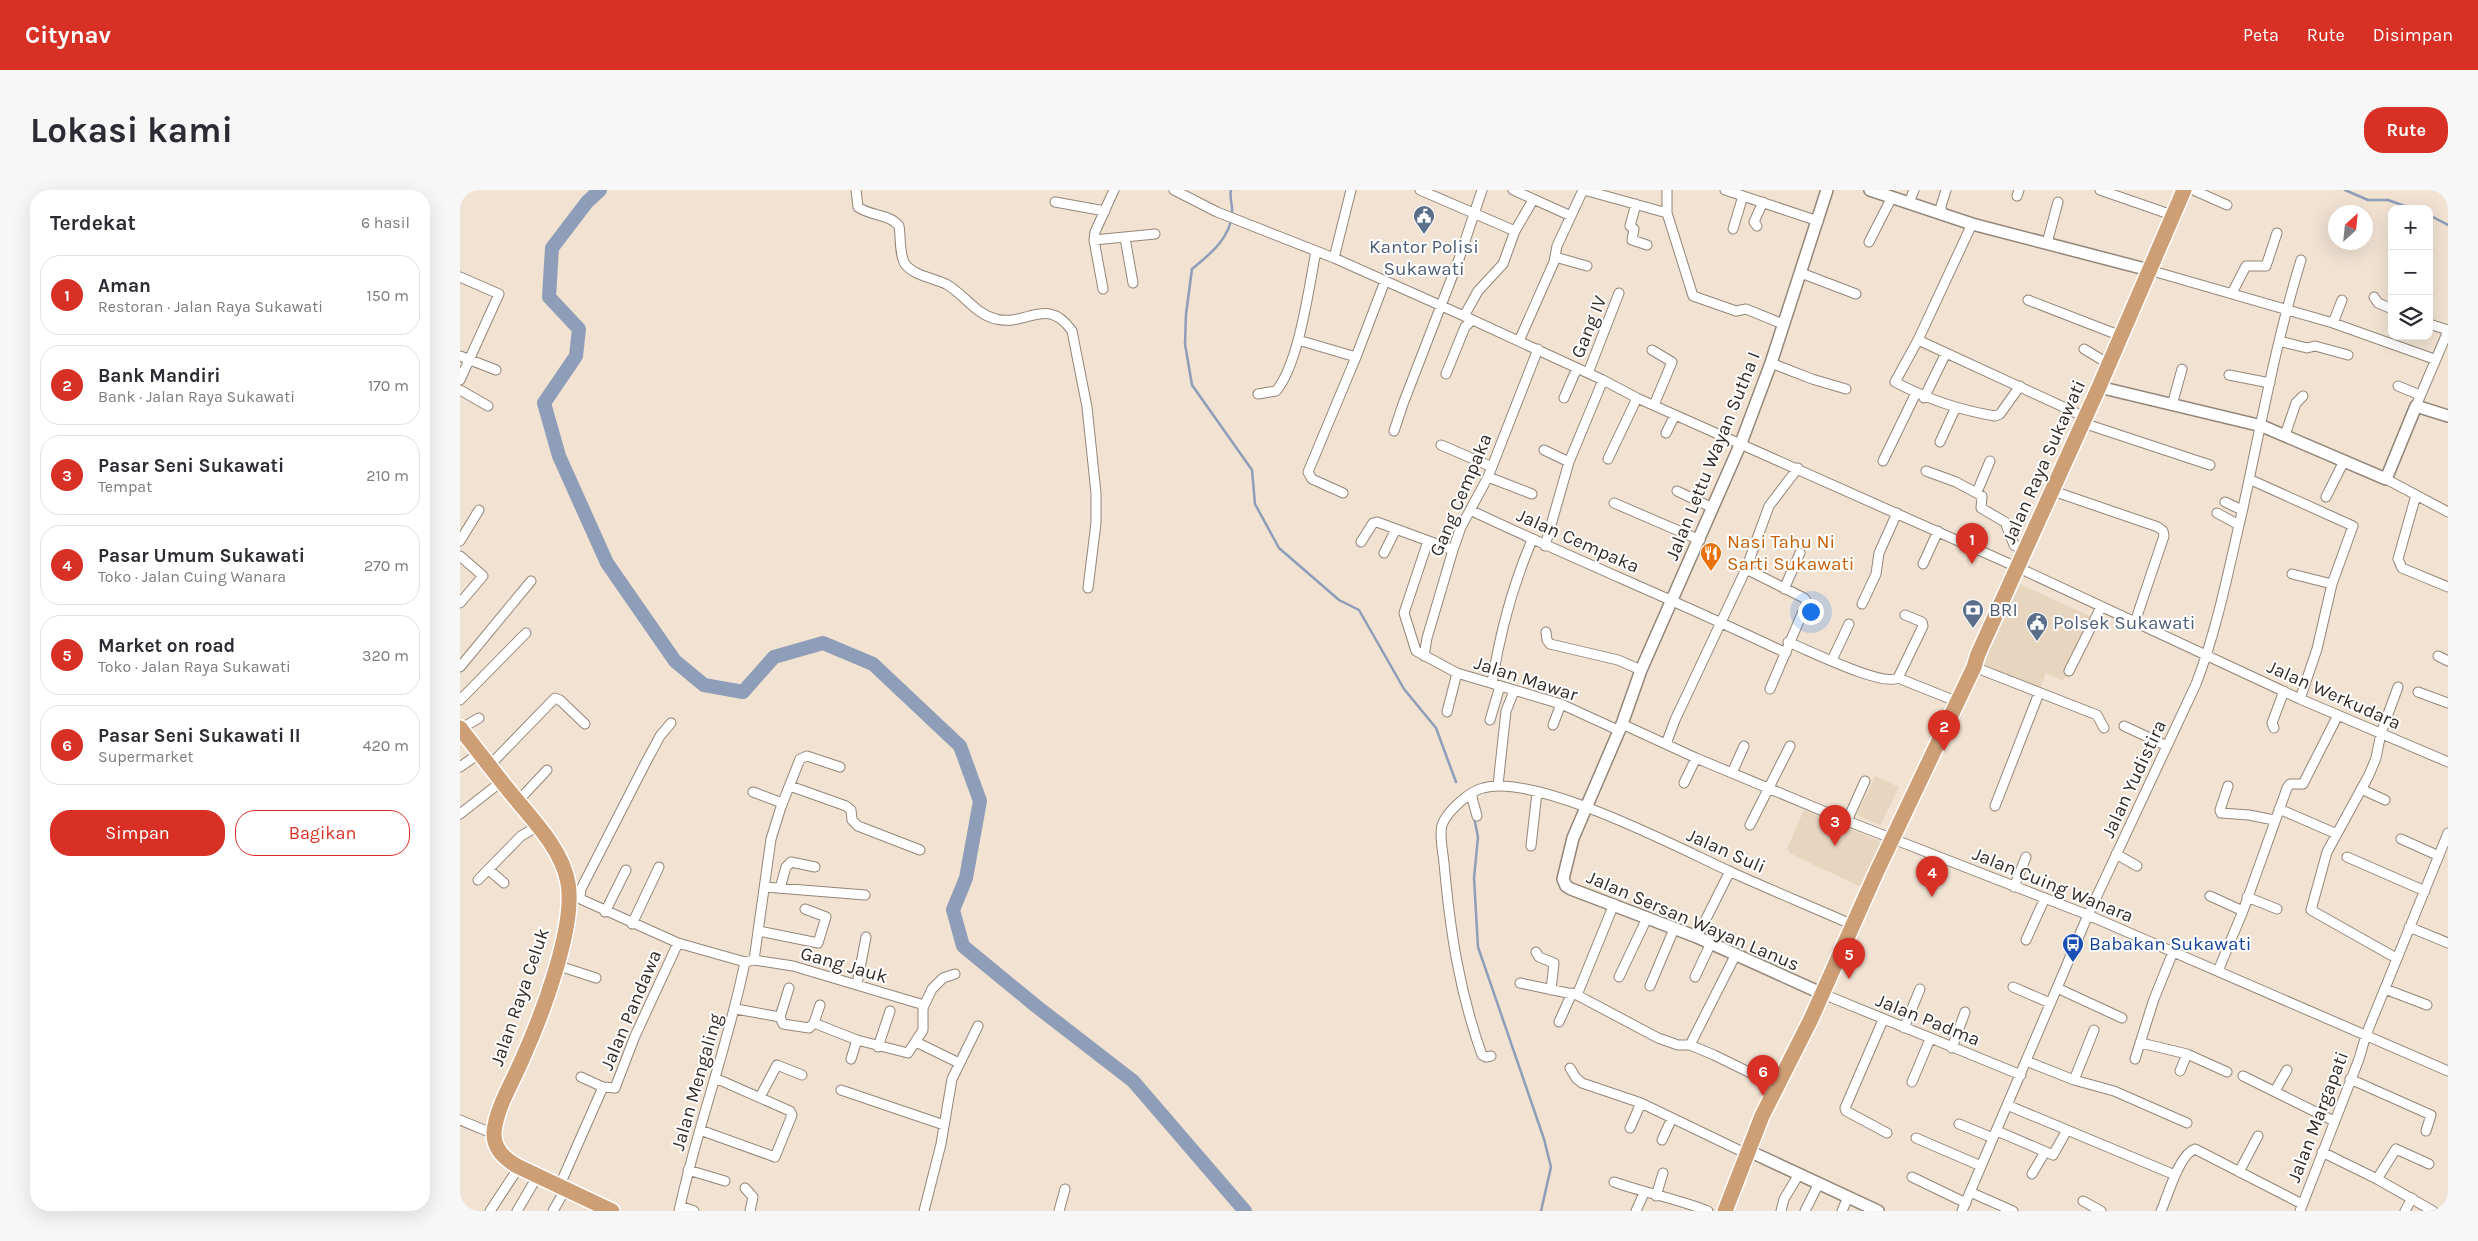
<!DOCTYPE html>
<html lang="id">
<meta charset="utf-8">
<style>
body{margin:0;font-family:Karla,sans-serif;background:#f7f7f7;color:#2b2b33}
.controls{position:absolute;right:15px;top:15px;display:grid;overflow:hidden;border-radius:10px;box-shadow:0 5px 20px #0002}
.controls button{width:45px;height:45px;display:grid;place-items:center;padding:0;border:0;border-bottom:1px solid #e1e1e2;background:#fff;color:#2b2b33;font:25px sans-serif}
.compass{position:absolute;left:1868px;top:15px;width:45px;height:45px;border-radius:50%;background:#fff;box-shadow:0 5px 20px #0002;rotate:27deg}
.you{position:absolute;left:1350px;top:421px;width:18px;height:18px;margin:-12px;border:4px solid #fff;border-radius:50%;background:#1a73e8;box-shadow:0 0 0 8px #1a73e833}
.badge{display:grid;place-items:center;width:32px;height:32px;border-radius:50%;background:#d93025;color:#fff;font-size:16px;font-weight:700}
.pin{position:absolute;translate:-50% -41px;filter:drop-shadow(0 1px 2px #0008)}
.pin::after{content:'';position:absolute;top:26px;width:18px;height:15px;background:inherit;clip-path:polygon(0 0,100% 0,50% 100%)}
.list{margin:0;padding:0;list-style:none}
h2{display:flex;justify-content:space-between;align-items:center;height:65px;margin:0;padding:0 20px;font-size:21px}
h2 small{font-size:16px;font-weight:400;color:#7c7c81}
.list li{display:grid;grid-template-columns:32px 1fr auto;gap:15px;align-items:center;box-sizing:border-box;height:80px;margin:0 10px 10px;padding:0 10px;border:1px solid #e1e1e2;border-radius:20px}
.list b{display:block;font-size:19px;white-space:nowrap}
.list p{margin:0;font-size:16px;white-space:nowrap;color:#7c7c81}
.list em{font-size:16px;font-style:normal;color:#7c7c81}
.actions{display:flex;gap:10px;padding:15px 20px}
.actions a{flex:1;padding:11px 0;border:1px solid #d93025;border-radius:20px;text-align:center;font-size:18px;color:#d93025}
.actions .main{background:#d93025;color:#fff}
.icon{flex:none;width:28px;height:28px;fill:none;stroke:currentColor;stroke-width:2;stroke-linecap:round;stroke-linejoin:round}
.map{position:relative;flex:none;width:1988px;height:1021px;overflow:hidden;border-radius:20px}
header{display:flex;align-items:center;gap:30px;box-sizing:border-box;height:70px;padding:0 25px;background:#d93025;color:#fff}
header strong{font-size:24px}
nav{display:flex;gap:28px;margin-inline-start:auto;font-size:18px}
.intro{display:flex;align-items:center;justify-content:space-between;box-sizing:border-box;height:120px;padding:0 30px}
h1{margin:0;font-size:35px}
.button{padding:12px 22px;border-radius:20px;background:#d93025;color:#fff;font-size:18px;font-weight:700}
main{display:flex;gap:30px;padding:0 30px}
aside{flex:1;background:#fff;border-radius:20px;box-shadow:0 5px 20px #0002}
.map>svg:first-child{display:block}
</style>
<header>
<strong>Citynav</strong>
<nav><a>Peta</a><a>Rute</a><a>Disimpan</a></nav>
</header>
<div class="intro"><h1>Lokasi kami</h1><a class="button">Rute</a></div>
<main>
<aside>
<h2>Terdekat<small>6 hasil</small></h2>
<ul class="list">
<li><span class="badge">1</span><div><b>Aman</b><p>Restoran · Jalan Raya Sukawati</p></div><em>150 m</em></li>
<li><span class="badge">2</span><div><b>Bank Mandiri</b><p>Bank · Jalan Raya Sukawati</p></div><em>170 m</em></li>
<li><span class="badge">3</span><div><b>Pasar Seni Sukawati</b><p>Tempat</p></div><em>210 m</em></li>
<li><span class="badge">4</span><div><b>Pasar Umum Sukawati</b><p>Toko · Jalan Cuing Wanara</p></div><em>270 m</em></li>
<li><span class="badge">5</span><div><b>Market on road</b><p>Toko · Jalan Raya Sukawati</p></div><em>320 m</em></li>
<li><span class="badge">6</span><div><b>Pasar Seni Sukawati II</b><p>Supermarket</p></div><em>420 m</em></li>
</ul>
<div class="actions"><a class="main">Simpan</a><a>Bagikan</a></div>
</aside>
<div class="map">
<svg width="1988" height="1021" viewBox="0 0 1988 1021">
<rect width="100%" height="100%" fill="#f1e2d2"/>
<path fill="#e8d5c0" d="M 1560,394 L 1634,428 L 1603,491 L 1586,483 L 1580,499 L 1521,477 Z
M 1415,586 L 1439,597 L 1420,635 L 1397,625 Z
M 1344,620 L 1423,653 L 1406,694 L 1399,696 L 1331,664 L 1327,659 Z"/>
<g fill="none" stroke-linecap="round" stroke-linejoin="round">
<path stroke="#8e9db8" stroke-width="2.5" d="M 771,0 C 769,8 773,15 772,23 C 771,48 749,65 732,79 L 726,124 L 725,154 L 732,195 L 792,280 L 795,314 L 819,358 L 879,410 L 899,420 L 944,499 L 976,538 L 996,592
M 1885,0 L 1908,10 L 1928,10 L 1953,19
M 1969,25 L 1988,35
M 1014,627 L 1018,647 L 1014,688 L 1018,757 L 1084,949 L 1091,977 L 1081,1021"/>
<path stroke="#8e9db8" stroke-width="14" d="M 140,0 L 127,12 L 92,58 L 89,107 L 119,139 L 116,166 L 84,213 L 99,266 L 147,373 L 215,471 L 244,495 L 283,502 L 314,467 L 363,453 L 413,474 L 500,556 L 520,611 L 506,688 L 493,720 L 503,756 L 576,816 L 673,891 L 785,1021"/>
<g stroke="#948678" stroke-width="11">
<path id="minor" d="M 396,0 L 398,17 C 410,26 430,24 439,36 C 441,47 439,64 445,74 C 454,86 474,88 486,94 C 504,104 515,124 536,129 C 566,137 587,105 612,141 L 627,217 L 636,303 L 636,333 L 628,398
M 654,0 L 635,42 L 634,50 L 695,44
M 714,0 L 757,22 L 874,68 L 1004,126 L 1143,190 L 1177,208 L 1559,378 L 1840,509 L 1988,572
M 960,0 L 1055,41
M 1053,0 L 1111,26
M 1124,0 L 1207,23
M 1207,0 L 1207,23 L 1233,106 L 1276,121 L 1286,119 L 1323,134
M 1265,0 L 1358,31
M 1640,0 L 1712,25
M 1733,0 L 1767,15
M 1557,6 L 1559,0
M 595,12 L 645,21
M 1449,13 L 1454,0
M 1176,14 L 1170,36 L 1174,39 L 1172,50 L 1187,55
M 1482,25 L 1481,16 L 1486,0
M 1512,34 L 1458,150 L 1435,192 C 1467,209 1498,220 1535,226 L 1540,224 L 1560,196
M 1297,36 L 1294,32 L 1303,12
M 1273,39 L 1283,6
M 665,48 L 673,93
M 634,50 L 643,99
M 1409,52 L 1432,7
M 1587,53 L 1598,12
M 1095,67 L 1127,76
M 874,68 L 891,0
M 1689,80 L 1873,133 L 1974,169
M 1341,83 L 1396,104
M 0,87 L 39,104 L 0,190
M 1772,103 L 1786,76 L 1806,76 L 1817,43
M 1914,107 L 1918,113 L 1932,119
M 1568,110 L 1661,146
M 1004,126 L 1018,101 L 1043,74 L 1055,41 L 1073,10
M 1873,133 L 1882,110
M 1969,134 L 1988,140
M 838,150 L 896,167
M 1458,150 L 1625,227
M 1059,151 L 1094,72 L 1097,56 L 1123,0
M 1819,151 L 1847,158 L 1855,156 L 1888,165
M 1624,159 L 1649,174
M 1192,160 L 1212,172 L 1194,215
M 0,166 L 36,180
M 1311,173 L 1352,189 L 1386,199
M 1128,183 L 1159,103
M 986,184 L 1005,137 L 1012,130
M 1769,185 L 1810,193
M 1938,196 L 1960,205
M 0,200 L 28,216
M 798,204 L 816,201 C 839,174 849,97 856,61
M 1104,208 L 1117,178
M 1464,208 L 1486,163
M 1712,215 L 1722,179
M 1956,216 L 1988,141
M 1623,233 L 1750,275
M 934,241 L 943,214 L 999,69 L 1022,0
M 1206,243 L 1215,225
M 1825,245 L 1836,213 L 1843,206
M 1480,252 L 1495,219
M 981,255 L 1032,277
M 1084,260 L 1109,272
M 1148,269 L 1177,208
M 1423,271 L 1456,203
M 1466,281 L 1496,292 L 1522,306 L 1521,318 L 1545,332 L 1554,355 L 1566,362
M 1028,287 L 1072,304
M 1789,289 L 1893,336 L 1872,394 L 1857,459 L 1840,509
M 1926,289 L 1988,322
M 1217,301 L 1253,318
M 1593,301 L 1698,337 L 1703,341 L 1704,346 L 1675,432
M 1517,302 L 1530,271
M 883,303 L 852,289 L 848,282 L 896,167 L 925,91
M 1956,305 L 1938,369 L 1942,378 L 1988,397
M 1866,307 L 1884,271
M 1765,312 L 1782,320
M 1154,313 L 1240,350
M 1010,320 C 1115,370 1222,413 1326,463
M 1757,323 L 1779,335
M 0,351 L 19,320
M 968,351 L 944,423 L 956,461 L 997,483 L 1101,514 L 1160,541
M 901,352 L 913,333 L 917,332 L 993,360
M 1085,356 L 1109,272 L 1143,190
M 924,363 L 936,339
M 0,366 L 23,386 L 0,413
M 1463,374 L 1478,341
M 1286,379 L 1344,408 L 1347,412 L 1310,499
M 1832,384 L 1872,394
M 1324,399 L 1340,363
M 1402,414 L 1416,384 L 1419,363 L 1437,323
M 1086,442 L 1087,450 L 1090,454 L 1158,470 L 1181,480
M 1328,452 C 1348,460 1422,497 1438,488 L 1498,512
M 964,466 L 967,448 L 993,360 L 1001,337 L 1028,287 L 1078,159
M 1978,466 L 1988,471
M 1372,470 L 1389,434
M 0,477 L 71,391
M 1514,477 L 1637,525 L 1644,538
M 1609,481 L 1641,417
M 1438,488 L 1463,436 L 1462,432 L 1445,425
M 1032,493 C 1040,442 1052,397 1072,350
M 1958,502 L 1988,513
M 0,510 L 66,443
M 987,522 L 997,483
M 1030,530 L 1040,496
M 1162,534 L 1236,568 L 1387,631 L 1628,725 L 1988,881
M 1093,535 L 1101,514
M 1664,536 L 1707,556
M 1814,538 L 1812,533 L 1824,501
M 0,539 L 19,528
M 1206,554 L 1215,530 L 1286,379 L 1309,316 L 1338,278
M 30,575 L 95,508 L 100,510 L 125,534
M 0,577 L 20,563
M 1272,583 L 1284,556
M 1224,593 L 1236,568
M 1038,595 L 1046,521 L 1054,501
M 330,596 L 386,616 L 391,620 L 392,630 L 398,636 L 460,660
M 1768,596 L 1760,620 L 1761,623 L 1789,625 L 1814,630
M 1901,599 L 1925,610
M 293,602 L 322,613
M 1011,604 L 1017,626
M 58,611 L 87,580
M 1535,616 L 1579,503
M 1819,619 L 1877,644
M 0,624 L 41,592
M 1387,631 L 1405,591
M 1290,635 L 1330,556
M 1941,649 L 1979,666
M 1071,656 L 1077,602
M 1656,664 L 1677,676
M 1887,667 L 1965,701
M 29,680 L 44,693
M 18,690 L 61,646 L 78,636
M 305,697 L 405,705
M 1554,697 L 1566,667
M 320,698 L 326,677 L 331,672 L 355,677
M 1750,706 L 1783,721
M 116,707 L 218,753 L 285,772
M 120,707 L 121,699 L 185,574 L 200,546 L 211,533
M 1787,707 L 1817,719
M 145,722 L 166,680
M 172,734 L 199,677
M 1949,737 L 1988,753
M 299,741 L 358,753 L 366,727 L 345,719
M 1237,747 L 1270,681
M 1566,750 L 1585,708
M 1076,762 L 1079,767 L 1094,773 L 1091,800
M 1936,768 L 1851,720 L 1867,662 L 1909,585 L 1916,568 L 1921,543 L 1938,497
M 294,770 L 333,776 L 464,815
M 285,772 L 294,770 L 311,649 L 321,617 L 340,569 L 347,566 L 380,577
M 96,775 L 136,788
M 1758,781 L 1783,721 L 1827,598 L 1830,594 L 1843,594 L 1878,525
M 1159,787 L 1187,728
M 1235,787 L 1250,755
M 1060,793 L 1117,805 L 1198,848 L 1218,855 L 1230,855 L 1254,865 L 1317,896
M 397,794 L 406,747
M 1190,796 L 1214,739
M 1553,797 L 1590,813
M 329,798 L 320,827 L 323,834 L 349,838 L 354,833 L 360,815
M 1597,798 L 1662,828
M 1925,799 L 1967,815
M 1363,804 L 1561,885
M 1117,805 L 1154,714
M 276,819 L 320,827
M 1423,830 L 1385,918 L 1386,921 L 1427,943
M 1099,832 L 1112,803
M 354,833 L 397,850 L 448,863 L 463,840 L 463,818 L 472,799 L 483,788 L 495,784
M 1444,838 L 1460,799
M 456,852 L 499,873
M 1681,853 L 1727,864 L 1720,881
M 1230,855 L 1275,766
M 418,857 L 430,821
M 1492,858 L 1505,822
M 1727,864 L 1767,882
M 1031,866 L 1026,867 L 1022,865 C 999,801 990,740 984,673 C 983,662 979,645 982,635 C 987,621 1010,601 1023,598 C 1076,583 1219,658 1271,682 C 1311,700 1352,717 1393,735
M 391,869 L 397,850
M 1675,869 L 1694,809 L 1713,762
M 1566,871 L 1614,890 L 1654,901 L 1727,933
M 1110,878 L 1116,888 L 1122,893 L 1181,913 L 1287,964
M 1783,886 L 1874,931
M 121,887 L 143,897 L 155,898 L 175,846 L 218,753
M 1890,889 L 1971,925 L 1966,941
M 1614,890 L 1634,840
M 1452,892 L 1470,849
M 381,900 L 484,935
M 1815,901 L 1827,880
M 300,907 L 317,875 L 342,885
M 1547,915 L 1715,985
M 0,930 L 34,944
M 1499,934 L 1533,948
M 1170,938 L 1181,913
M 240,940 L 315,967 L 332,925 L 330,921 L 255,888
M 1537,941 L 1593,965 L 1607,940
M 1456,948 L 1521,976
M 1202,950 L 1212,928
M 1862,962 L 1917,989 L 1973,1021
M 228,980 L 265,991
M 1779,982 L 1798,946
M 1572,984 L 1585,962
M 1452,987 L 1506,1013
M 1917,989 L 1936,959 L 1969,974
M 1154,992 C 1185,1003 1218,1009 1248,1021
M 99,997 L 143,897
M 285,998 L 293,1007 L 290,1021
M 1510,1002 L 1553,1021
M 1196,1006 L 1203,983
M 1623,1011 L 1641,1021
M 220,1016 L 234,1021
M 30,1021 L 59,977
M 57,1021 L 77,987
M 93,1021 L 105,1000
M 219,1021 C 237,937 268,856 285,772
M 464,1021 L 481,954 L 492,889 L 518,836
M 599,1021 L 605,999
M 1176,1021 L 1184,1003
M 1321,1021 L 1324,1009 L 1339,984
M 1345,1021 L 1359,993
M 1382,1021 L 1388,1007
M 1502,1021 L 1628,725 L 1736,494 C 1758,437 1769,377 1783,318 C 1801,235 1816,151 1841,70
M 1701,1021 C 1708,1006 1719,964 1735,959 L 1842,1014
M 1840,1021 L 1899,869 L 1906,845 L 1988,643
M 1945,1021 L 1952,1008"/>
</g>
<g stroke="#948678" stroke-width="14">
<path id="tertiary" d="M 1410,0 L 1512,34 L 1689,80
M 1639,197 L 1802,236 L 1926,289 L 1956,216 L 1988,226
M 1363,804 L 1237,747 L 1111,699 L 1106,696 L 1103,689 L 1113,648 L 1162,534 L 1181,480 L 1281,253 L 1311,173 L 1367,0
M 1289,961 L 1418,1021"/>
</g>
<g stroke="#fff" stroke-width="18">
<path id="trunk" d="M 0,538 C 14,556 28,574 42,592 C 64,621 102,656 108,693 C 116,738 80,830 61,872 C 52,893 36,919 34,942 C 33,960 46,970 59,977 L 152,1021
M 1265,1021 L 1302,926 L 1351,829 L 1417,681 L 1514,477 L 1518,464 L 1639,197 L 1724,0"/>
</g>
<use href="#minor" stroke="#fff" stroke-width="9"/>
<use href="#tertiary" stroke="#fff" stroke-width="11"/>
<use href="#trunk" stroke="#ce9e74" stroke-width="15"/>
</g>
<defs>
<g id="civic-pin" transform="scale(1.125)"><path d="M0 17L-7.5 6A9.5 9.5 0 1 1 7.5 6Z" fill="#5c6f8a" stroke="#fff"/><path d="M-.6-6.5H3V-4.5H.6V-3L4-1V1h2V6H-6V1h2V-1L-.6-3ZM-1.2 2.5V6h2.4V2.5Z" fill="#fff"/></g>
<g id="restaurant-pin" transform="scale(1.125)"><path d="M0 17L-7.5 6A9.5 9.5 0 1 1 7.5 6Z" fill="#e8710a" stroke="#fff"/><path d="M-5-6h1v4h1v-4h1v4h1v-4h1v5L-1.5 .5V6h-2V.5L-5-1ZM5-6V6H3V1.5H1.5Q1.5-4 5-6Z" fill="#fff"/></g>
<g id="bank-pin" transform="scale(1.125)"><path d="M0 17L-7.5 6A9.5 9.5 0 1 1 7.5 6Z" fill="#5c6f8a" stroke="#fff"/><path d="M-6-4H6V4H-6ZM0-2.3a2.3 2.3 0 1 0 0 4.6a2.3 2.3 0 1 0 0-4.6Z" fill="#fff"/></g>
<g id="bus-pin" transform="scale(1.125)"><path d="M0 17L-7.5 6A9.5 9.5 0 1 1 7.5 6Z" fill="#1a4fb4" stroke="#fff"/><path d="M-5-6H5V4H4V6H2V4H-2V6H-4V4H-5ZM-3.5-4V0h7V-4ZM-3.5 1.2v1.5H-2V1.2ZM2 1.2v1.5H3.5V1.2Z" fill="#fff"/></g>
</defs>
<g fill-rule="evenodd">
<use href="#civic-pin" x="964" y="26"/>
<use href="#restaurant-pin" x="1251" y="363"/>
<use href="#bank-pin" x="1513" y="420"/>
<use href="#civic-pin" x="1577" y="433"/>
<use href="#bus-pin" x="1613" y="754"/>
</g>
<g text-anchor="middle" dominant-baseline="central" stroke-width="4" stroke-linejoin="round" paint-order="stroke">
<g font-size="19" fill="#4e5e75" stroke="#fff" text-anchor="start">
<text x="964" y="57" text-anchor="middle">Kantor Polisi<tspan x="964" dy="22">Sukawati</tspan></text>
<text x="1529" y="420">BRI</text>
<text x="1593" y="433">Polsek Sukawati</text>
</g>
<g font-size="19" fill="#332d27" stroke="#fff">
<text transform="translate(1129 137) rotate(-68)">Gang IV</text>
<text transform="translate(1253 266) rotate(-68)">Jalan Lettu Wayan Sutha I</text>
<text transform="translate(1584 272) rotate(-66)">Jalan Raya Sukawati</text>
<text transform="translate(1001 305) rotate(-67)">Gang Cempaka</text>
<text transform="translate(1118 351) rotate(24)">Jalan Cempaka</text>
<text transform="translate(1066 489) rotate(18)">Jalan Mawar</text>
<text transform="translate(1874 505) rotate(24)">Jalan Werkudara</text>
<text transform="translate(1674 589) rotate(-65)">Jalan Yudistira</text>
<text transform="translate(1266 661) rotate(24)">Jalan Suli</text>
<text transform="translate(1593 695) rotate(22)">Jalan Cuing Wanara</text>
<text transform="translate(1233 731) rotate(23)">Jalan Sersan Wayan Lanus</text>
<text transform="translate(384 775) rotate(16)">Gang Jauk</text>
<text transform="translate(60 807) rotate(-71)">Jalan Raya Celuk</text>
<text transform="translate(171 820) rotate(-67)">Jalan Pandawa</text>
<text transform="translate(1468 830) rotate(22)">Jalan Padma</text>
<text transform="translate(237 892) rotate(-74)">Jalan Mengaling</text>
<text transform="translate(1858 927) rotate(-69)">Jalan Margapati</text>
</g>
<g font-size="19" fill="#c56008" stroke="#fff" text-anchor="start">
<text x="1267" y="352">Nasi Tahu Ni<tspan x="1267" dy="22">Sarti Sukawati</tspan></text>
</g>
<g font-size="19" fill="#164399" stroke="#fff" text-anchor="start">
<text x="1629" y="754">Babakan Sukawati</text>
</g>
</g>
</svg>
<div class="controls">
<button>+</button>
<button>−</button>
<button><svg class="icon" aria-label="layers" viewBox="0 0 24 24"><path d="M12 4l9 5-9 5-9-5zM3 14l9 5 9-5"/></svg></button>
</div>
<svg class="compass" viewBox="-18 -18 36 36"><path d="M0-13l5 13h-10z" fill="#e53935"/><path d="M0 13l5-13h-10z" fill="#7c7c81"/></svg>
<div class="you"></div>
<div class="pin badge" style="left:1512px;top:374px">1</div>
<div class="pin badge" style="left:1484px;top:561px">2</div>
<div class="pin badge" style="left:1375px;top:656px">3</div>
<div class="pin badge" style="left:1472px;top:707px">4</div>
<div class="pin badge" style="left:1389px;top:789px">5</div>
<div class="pin badge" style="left:1303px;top:906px">6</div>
</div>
</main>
